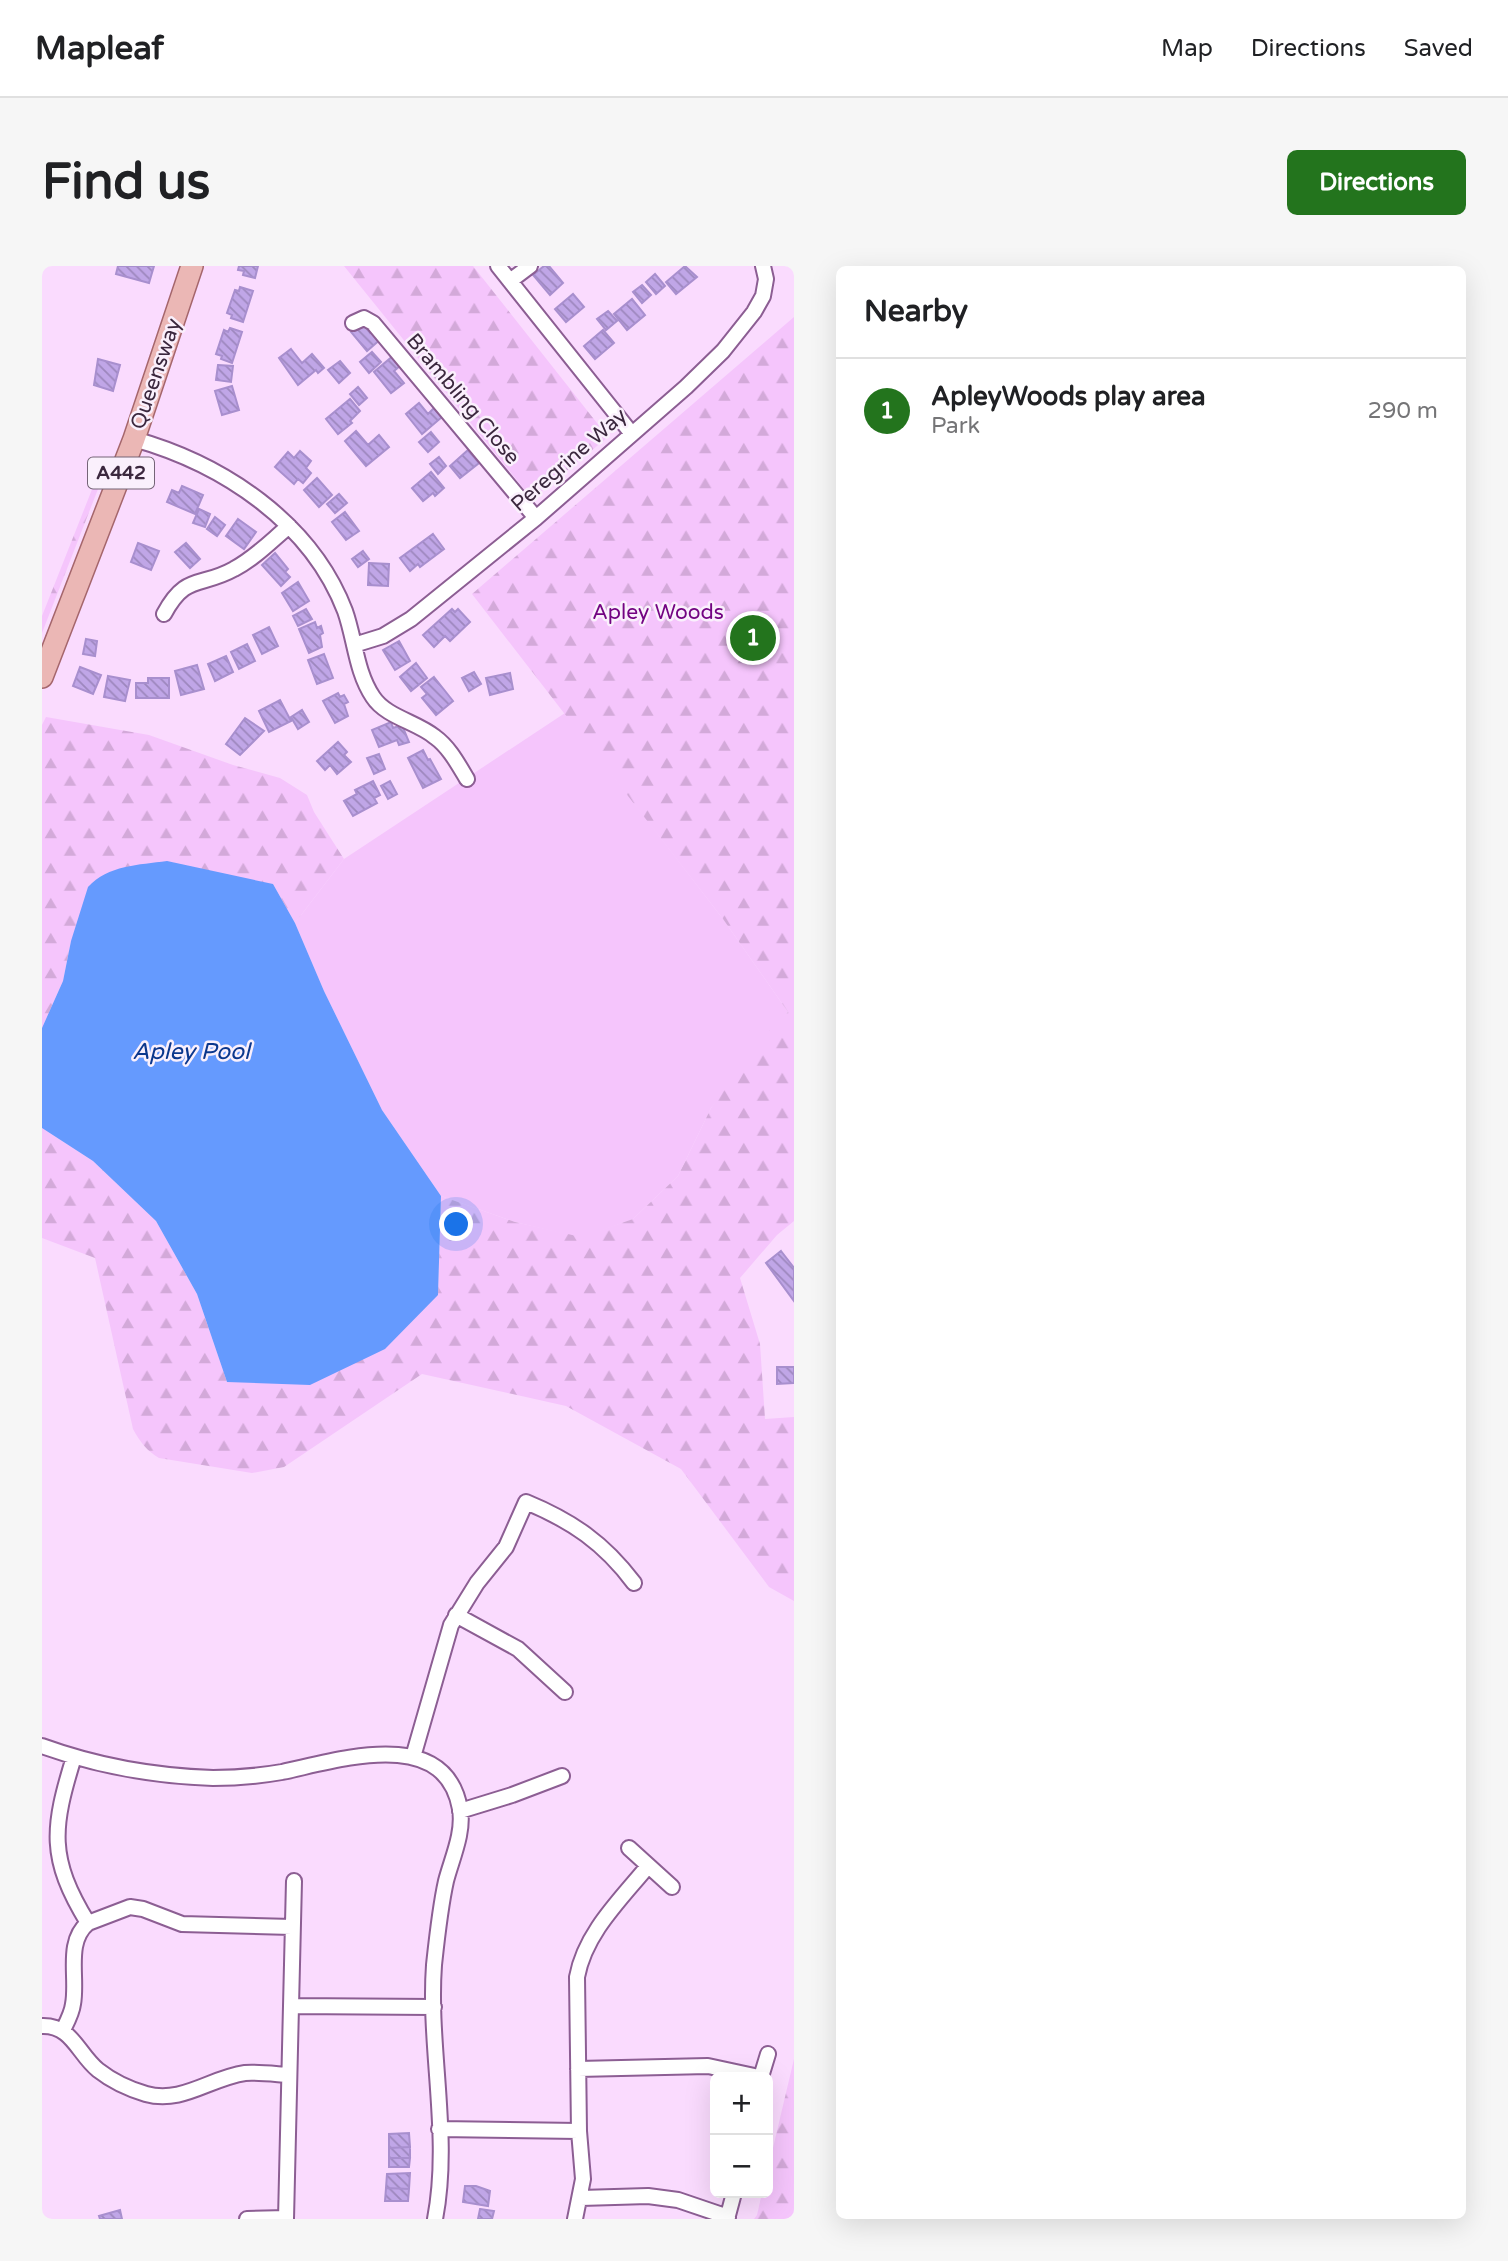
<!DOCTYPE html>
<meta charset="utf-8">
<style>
body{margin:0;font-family:"Varela Round",sans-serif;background:#f6f6f6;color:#202124}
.controls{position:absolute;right:21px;bottom:21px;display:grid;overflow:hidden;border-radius:10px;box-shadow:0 7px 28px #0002}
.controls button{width:63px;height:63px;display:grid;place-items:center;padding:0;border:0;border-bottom:2px solid #e0e0e0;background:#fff;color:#202124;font:35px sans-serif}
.you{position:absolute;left:415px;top:959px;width:24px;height:24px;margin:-18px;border:5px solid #fff;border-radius:50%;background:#1a73e8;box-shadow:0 0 0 10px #1a73e833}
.badge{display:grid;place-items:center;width:46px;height:46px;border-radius:50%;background:#23741d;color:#fff;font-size:23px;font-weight:700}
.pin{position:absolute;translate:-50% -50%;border:4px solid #fff;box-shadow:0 2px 7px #0006}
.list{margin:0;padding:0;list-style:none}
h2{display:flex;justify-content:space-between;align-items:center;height:91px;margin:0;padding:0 28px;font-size:30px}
h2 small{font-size:23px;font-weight:400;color:#757577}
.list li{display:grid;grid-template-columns:46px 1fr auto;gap:21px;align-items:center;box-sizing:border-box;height:105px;padding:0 28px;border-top:2px solid #e0e0e0}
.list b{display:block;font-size:26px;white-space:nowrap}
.list p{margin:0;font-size:23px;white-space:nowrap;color:#757577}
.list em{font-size:23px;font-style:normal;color:#757577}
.map{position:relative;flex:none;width:752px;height:1953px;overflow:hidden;border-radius:10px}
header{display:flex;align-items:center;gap:42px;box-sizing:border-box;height:98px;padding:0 35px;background:#fff;border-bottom:2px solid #e0e0e0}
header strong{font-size:33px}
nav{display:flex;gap:38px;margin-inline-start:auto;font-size:24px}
.intro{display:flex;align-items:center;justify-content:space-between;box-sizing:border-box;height:168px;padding:0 42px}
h1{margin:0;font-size:49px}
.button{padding:18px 32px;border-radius:10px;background:#23741d;color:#fff;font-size:24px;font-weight:700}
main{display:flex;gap:42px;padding:0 42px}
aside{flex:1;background:#fff;border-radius:10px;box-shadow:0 7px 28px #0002}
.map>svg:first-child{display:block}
</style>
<header>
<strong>Mapleaf</strong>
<nav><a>Map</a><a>Directions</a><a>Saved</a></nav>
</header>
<div class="intro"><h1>Find us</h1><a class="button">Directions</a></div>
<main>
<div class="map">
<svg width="752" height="1953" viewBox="0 0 752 1953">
<defs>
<pattern id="forest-firs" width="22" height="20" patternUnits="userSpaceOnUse" patternTransform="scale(1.75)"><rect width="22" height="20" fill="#f5c5fc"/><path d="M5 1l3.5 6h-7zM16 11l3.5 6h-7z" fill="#d3a9d9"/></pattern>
<pattern id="building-back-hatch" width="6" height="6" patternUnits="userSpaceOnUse" patternTransform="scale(1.75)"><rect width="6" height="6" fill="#c0a6e7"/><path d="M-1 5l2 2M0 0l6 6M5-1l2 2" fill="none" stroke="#9d87bd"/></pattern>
</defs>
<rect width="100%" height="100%" fill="#fadbfe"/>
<path fill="#f5c5fc" d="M 523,447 L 681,653 L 746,746 L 669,842 L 636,910 L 591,953 L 539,972 L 473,956 L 399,930 L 340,844 L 282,725 L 253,657 L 302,593 Z"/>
<path fill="url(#forest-firs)" d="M 302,0 L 431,0 L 566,171 L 490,233 Z
M 752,51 L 752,955 L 735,969 L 698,1012 L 718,1078 L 723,1153 L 752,1151 L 752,1335 L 727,1321 L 639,1203 L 524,1140 L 380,1108 L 242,1201 L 210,1207 L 117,1192 C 105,1185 98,1176 91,1163 L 53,992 L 0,972 L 0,862 L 51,895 L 114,955 L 155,1028 L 185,1116 L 396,1029 L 399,930 L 473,956 L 539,971 L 591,953 L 636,910 L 669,842 L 713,779 L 746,746 L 681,653 L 430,328 Z
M 62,193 L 65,200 L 0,367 L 0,350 Z
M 4,451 L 107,469 L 191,499 L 238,512 L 265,529 L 272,546 L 302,593 L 253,657 L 231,618 L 29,675 L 21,715 L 0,762 L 0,459 Z
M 752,1793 L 752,1953 L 712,1953 L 715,1949 L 720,1927 L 726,1927 L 726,1903 Z"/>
<path fill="#659afe" d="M 125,595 L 231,618 L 253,657 L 282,725 L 340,844 L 399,930 L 396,1029 L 343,1083 L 268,1119 L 185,1116 L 155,1028 L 114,955 L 51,895 L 0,862 L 0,762 L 21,715 L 29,675 L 46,621 C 66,599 97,599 125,595 Z"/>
<path fill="url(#building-back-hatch)" stroke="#a88fce" stroke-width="2" d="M 76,0 L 112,0 L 107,17 L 74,8 Z
M 197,0 L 216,0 L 213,12 L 201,9 L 202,5 L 196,4 Z
M 502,0 L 507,0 L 521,17 L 508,29 L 491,9 Z
M 643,0 L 655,11 L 634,28 L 624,16 Z
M 613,8 L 623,20 L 614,28 L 604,16 Z
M 600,19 L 609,29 L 600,37 L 591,26 Z
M 198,21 L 211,25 L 201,56 L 189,52 L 190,49 L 185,47 L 193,24 L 197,25 Z
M 531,28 L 542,41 L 524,56 L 513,43 Z
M 590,33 L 603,49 L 585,64 L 572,48 Z
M 566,45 L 575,55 L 564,64 L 555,53 Z
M 320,57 L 328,67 L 332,63 L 340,72 L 325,85 L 309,66 Z
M 188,62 L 200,66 L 190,97 L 179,93 L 180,90 L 174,88 L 182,64 L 186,66 Z
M 561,64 L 572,77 L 553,93 L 542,80 Z
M 249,83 L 260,97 L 270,88 L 282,102 L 276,107 L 274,104 L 256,119 L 237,92 Z
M 330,86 L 339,96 L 327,107 L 318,96 Z
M 352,89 L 359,99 L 352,105 L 362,117 L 349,127 L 332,106 Z
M 56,93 L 78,99 L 71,125 L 52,119 Z
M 298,95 L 308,107 L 297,117 L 286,104 Z
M 176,99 L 191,100 L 189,116 L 174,114 Z
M 190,120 L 197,144 L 180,149 L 173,125 Z
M 316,121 L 325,132 L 317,139 L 308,128 Z
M 308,133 L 318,145 L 308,155 L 310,157 L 296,168 L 284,153 Z
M 377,137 L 386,148 L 392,142 L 400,151 L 380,168 L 364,148 Z
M 314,165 L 326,179 L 337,169 L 347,181 L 324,200 L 303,175 Z
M 389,166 L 397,176 L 386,186 L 377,176 Z
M 426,184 L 437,197 L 418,212 L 408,200 Z
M 258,185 L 269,195 L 264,202 L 269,207 L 261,217 L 256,213 L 252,218 L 233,201 L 246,186 L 252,192 Z
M 397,191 L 404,200 L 396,208 L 388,198 Z
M 389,206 L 402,222 L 393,230 L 391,227 L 381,235 L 370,222 Z
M 275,212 L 290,229 L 277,241 L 262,224 Z
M 140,220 L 161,229 L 153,248 L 125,236 L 130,224 L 137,227 Z
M 297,228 L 305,237 L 293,247 L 285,238 Z
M 157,243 L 168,248 L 163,261 L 151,257 Z
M 303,246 L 317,265 L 304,274 L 290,256 Z
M 173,251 L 183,259 L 175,270 L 165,263 Z
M 196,253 L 214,266 L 202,283 L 184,270 Z
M 391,268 L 402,283 L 378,301 L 376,298 L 368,305 L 358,292 Z
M 96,277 L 117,285 L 109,304 L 89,296 Z
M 144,277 L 158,293 L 148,302 L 133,286 Z
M 321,285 L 327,293 L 316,301 L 310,293 Z
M 233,287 L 246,303 L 243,306 L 248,311 L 239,320 L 220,299 Z
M 327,297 L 347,298 L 346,320 L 326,319 Z
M 256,316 L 267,335 L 251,345 L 240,327 Z
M 264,343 L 270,353 L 256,360 L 251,350 Z
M 410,343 L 413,346 L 416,343 L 428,356 L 408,375 L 403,370 L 392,381 L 381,369 Z
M 273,356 L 275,362 L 279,360 L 281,367 L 278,369 L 280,381 L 267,387 L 257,363 Z
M 227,361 L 236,380 L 220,388 L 211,369 Z
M 44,373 L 55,375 L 53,390 L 41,388 Z
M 357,375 L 368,395 L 353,404 L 341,384 Z
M 205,378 L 213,395 L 197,403 L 189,386 Z
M 282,388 L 291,412 L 275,418 L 266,394 Z
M 184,390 L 191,406 L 173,415 L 166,398 Z
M 374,397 L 385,412 L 369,425 L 358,411 Z
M 155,399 L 162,423 L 139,429 L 133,405 Z
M 38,401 L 59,409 L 51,428 L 31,420 Z
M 432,406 L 439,418 L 427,425 L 420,412 Z
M 468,407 L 471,423 L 448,429 L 444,412 Z
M 66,410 L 88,414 L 83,435 L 62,431 Z
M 392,411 L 411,435 L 394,449 L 380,432 L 385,428 L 379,421 Z
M 106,412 L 127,412 L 127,432 L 94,432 L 94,417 L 106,417 Z
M 296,427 L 298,431 L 302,429 L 306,436 L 302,438 L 306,450 L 293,457 L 281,435 Z
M 238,434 L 249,455 L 227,466 L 217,445 Z
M 260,444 L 267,456 L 256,463 L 249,451 Z
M 203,452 L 222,465 L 198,489 L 184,478 Z
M 349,456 L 351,462 L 360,459 L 367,476 L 357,479 L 355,474 L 337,481 L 330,464 Z
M 296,476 L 305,486 L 302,489 L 309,496 L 295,508 L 288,499 L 283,504 L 275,495 Z
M 381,484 L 386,494 L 388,493 L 399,513 L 381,522 L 366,492 Z
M 337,488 L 343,503 L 332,508 L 325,492 Z
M 331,515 L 338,529 L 332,532 L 335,537 L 311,550 L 302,535 L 315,528 L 313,524 Z
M 348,515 L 355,528 L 346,533 L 339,520 Z
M 739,985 L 752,1002 L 752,1035 L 724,997 Z
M 735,1101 L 752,1101 L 752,1117 L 735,1118 Z
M 367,1867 L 368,1881 L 347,1882 L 347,1868 Z
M 368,1881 L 368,1892 L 347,1892 L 347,1882 Z
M 347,1892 L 368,1892 L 367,1901 L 347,1901 Z
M 368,1907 L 367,1923 L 344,1922 L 345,1908 Z
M 423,1920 L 434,1920 L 448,1925 L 446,1940 L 421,1936 Z
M 344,1922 L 367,1923 L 366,1935 L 343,1935 Z
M 438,1943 L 452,1945 L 450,1953 L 436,1953 Z
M 78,1944 L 80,1953 L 58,1953 L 57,1950 Z"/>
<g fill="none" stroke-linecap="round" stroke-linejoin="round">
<g stroke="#8c5e93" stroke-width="18">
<path id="minor" d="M 456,0 L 590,168
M 468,15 L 488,0
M 311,57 L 322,52 L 331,57 L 494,252
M 92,173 C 181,198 269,256 303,345 C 313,373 314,406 331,431 C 344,451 375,456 393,471 C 407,481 416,498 425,513
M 122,348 C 144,307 158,322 192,303 C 213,292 229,275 247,260
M 312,379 L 341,370 L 369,353 L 494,252 L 644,121 L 681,85 L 712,46 L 721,30 L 724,13 L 721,0
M 414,1349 L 476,1383 L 523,1426
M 0,1480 C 55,1500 112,1510 171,1512 C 194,1512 217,1510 240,1506 C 294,1495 403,1458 418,1543 C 422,1567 410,1592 404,1615 C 398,1642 395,1671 392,1699 C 386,1781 409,1871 393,1953
M 32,1491 C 10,1562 6,1592 46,1657
M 371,1491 L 409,1359 L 435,1317 L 464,1281 L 484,1236 C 530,1255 562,1277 592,1317
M 418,1545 L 470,1529 L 520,1510
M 587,1582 L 630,1621
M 249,1740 L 252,1615
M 0,1760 C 30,1759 36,1788 56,1804 C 70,1815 87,1823 104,1828 C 140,1838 168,1812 203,1807 C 216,1806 232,1808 246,1809
M 21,1764 C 25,1756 30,1747 31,1738 C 36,1712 23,1676 46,1657 L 88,1641 L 101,1643 L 140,1658 L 250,1661
M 536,1803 L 666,1800 L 717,1811
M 719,1811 L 726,1788
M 397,1863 L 537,1865
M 539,1932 L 606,1930 L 636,1934 L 686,1951
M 205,1953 L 244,1952
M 244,1953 L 249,1740 L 392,1741
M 533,1953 L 541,1913 L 537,1865 L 535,1711 C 543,1667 579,1633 606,1600
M 685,1953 L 692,1927"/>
</g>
<g stroke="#a5666c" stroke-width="24">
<path id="primary" d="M 0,411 L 92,173 L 150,0"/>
</g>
<use href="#minor" stroke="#fff" stroke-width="14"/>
<use href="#primary" stroke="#ebb7b5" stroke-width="21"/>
</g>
<g text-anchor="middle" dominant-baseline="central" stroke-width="5" stroke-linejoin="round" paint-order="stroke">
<rect fill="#faf0fc" stroke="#746477" stroke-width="2" x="46" y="191.5" width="66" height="31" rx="5"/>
<g font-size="19" font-weight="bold" fill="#3b283e">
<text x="79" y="207">A442</text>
</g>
<g font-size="21" fill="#3b283e" stroke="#faf0fc">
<text transform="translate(114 108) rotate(-71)">Queensway</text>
<text transform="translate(421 133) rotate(50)">Brambling Close</text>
<text transform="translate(527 194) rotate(-41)">Peregrine Way</text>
</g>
<g font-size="21" fill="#730482" stroke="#faf0fc">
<text x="616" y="346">Apley Woods</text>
</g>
<g font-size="23" font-style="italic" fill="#0b378d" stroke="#faf0fc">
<text x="149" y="786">Apley Pool</text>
</g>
</g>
</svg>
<div class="controls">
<button>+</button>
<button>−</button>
</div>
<div class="you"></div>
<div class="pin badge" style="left:711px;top:372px">1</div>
</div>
<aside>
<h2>Nearby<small></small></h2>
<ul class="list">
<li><span class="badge">1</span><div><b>ApleyWoods play area</b><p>Park</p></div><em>290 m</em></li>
</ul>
</aside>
</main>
